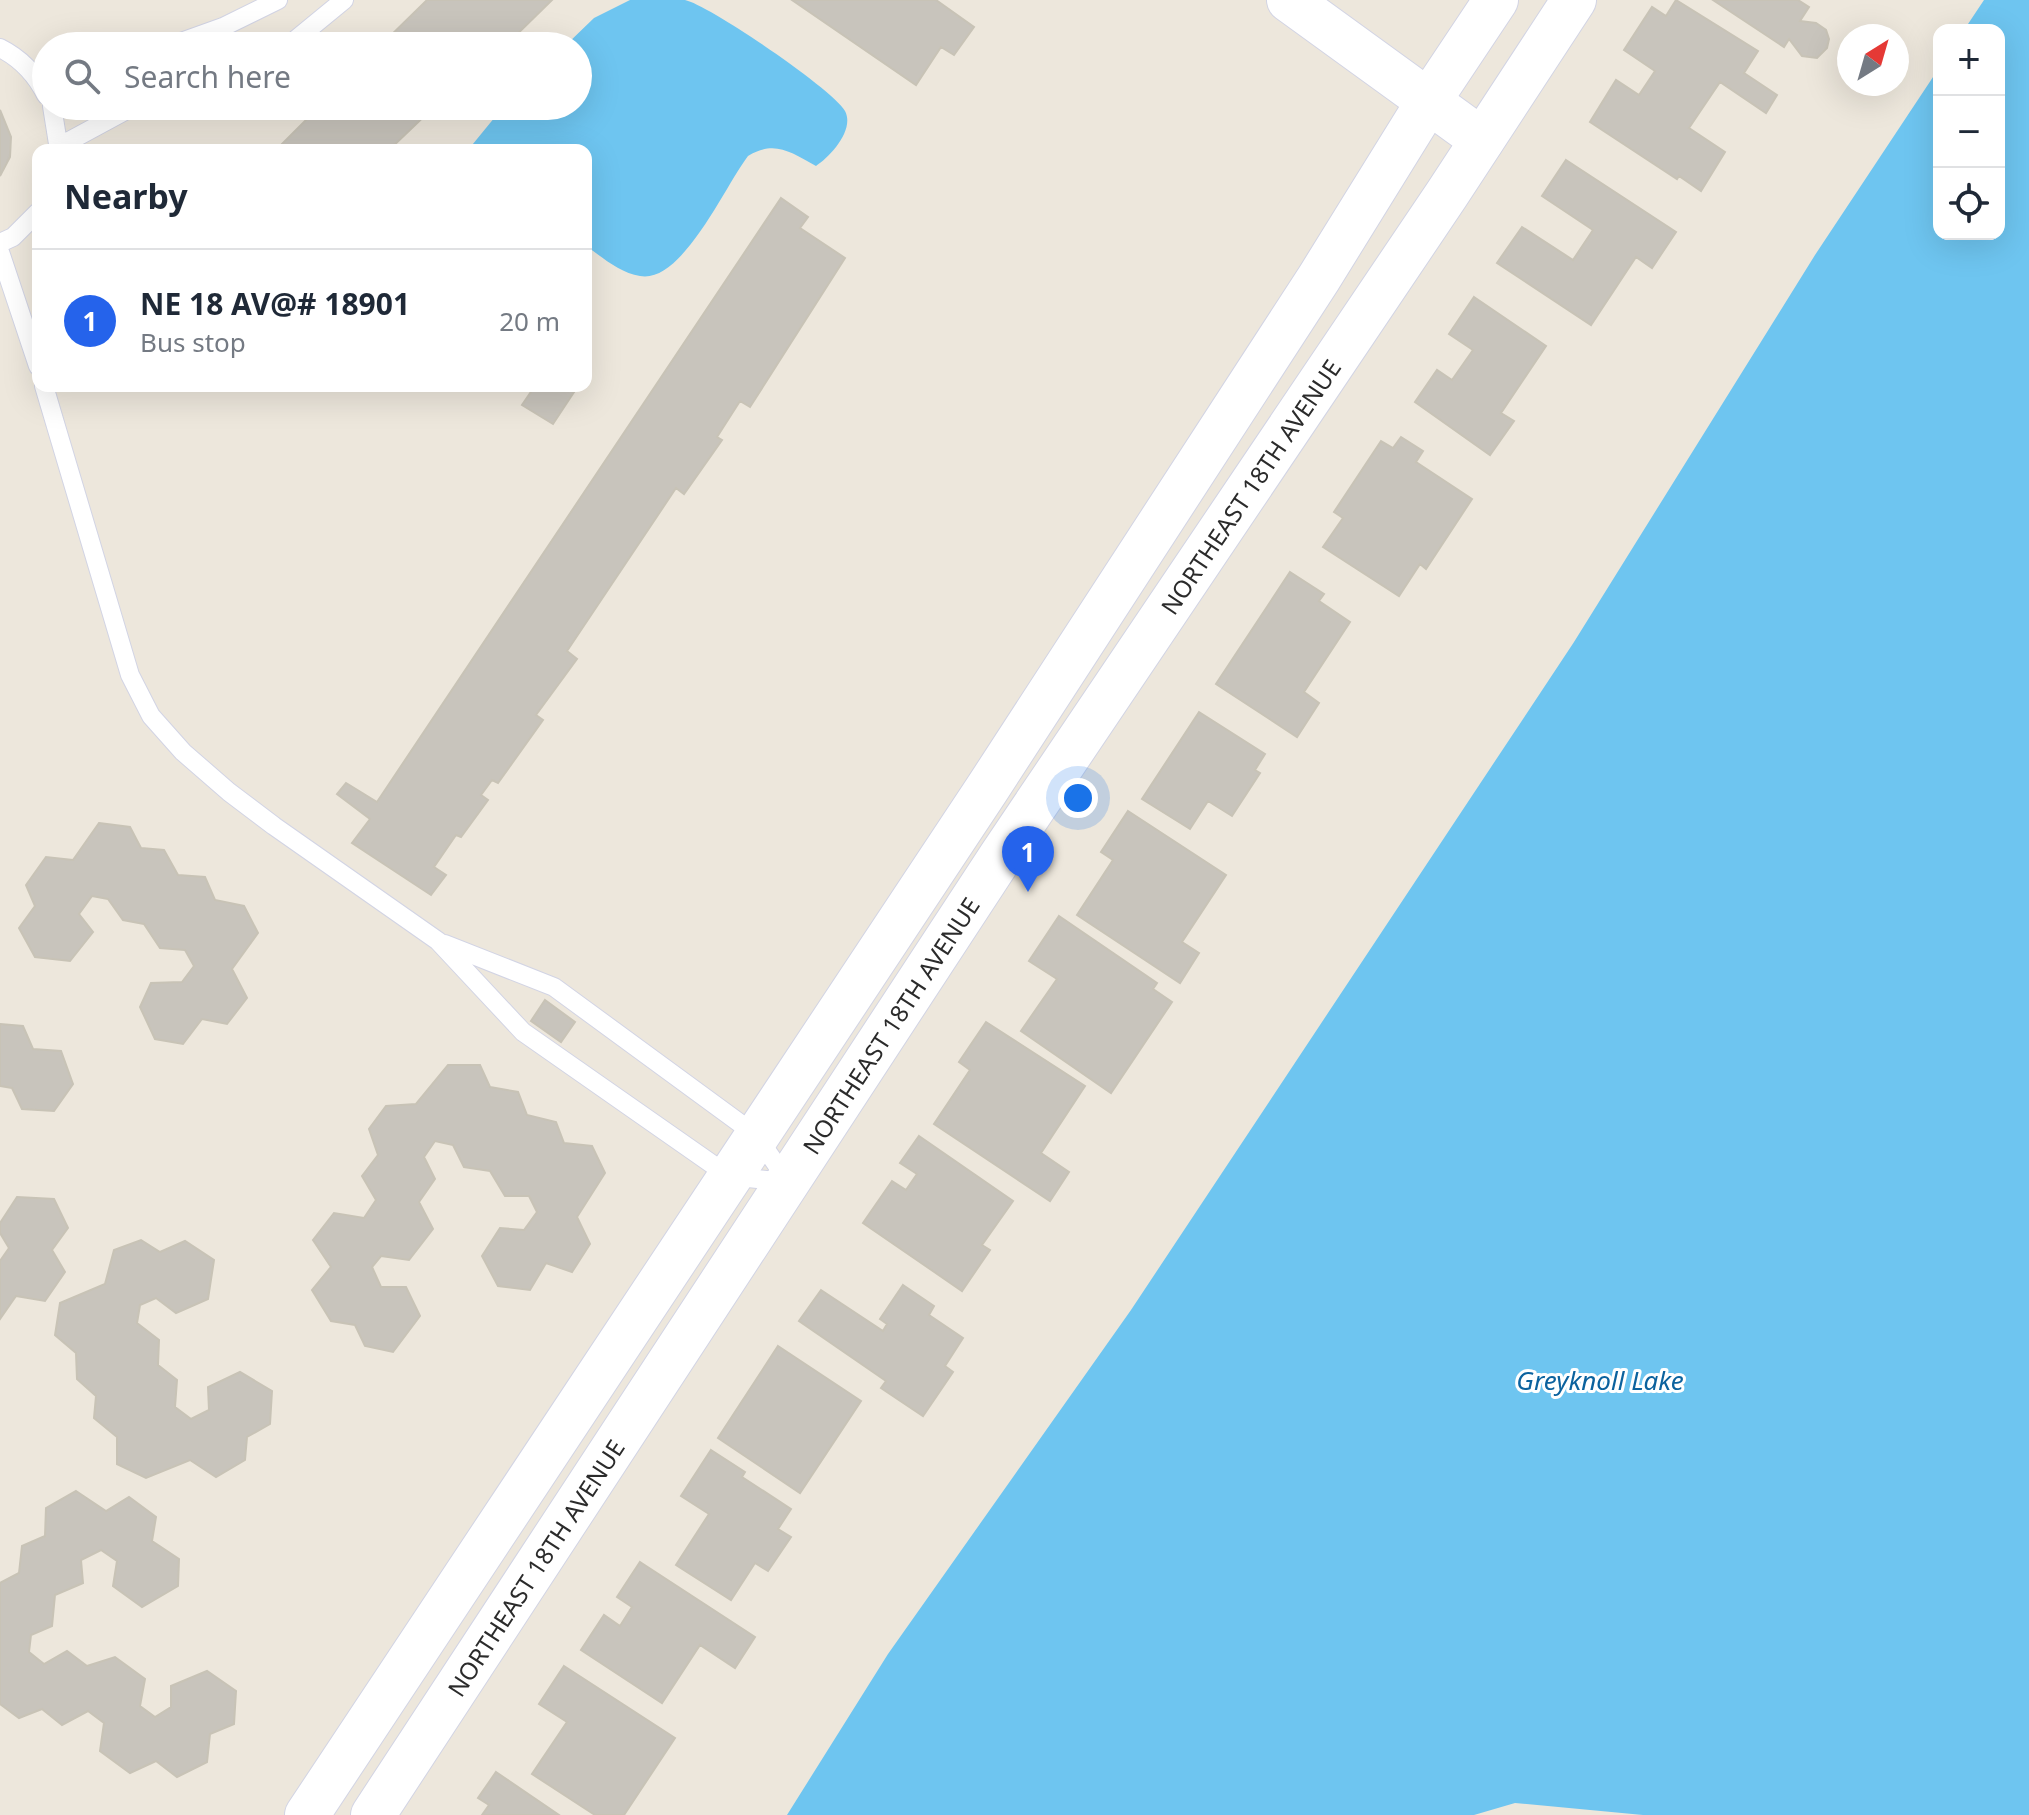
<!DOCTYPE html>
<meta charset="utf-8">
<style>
body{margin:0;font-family:"Noto Sans",sans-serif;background:#f2f2f3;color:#1f2937}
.controls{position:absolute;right:24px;top:24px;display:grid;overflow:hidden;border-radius:16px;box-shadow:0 8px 32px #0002}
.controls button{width:72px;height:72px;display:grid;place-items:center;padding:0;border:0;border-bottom:2px solid #e0e1e3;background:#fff;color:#1f2937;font:40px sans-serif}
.compass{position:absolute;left:1837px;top:24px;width:72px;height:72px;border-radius:50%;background:#fff;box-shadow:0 8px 32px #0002;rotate:37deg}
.you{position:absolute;left:1078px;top:798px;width:28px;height:28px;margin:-20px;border:6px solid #fff;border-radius:50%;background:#1a73e8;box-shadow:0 0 0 12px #1a73e833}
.badge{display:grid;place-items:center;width:52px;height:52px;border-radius:50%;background:#2563eb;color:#fff;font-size:26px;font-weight:700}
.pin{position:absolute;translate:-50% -66px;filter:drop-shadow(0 2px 4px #0008)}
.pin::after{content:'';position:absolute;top:42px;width:28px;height:24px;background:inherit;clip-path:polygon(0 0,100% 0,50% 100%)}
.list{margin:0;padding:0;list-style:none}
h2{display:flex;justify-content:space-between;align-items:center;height:104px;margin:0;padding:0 32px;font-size:34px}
h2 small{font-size:26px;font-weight:400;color:#747a83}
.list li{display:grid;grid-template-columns:52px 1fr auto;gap:24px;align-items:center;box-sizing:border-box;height:144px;padding:0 32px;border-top:2px solid #e0e1e3}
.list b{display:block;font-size:30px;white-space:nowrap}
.list p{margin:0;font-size:26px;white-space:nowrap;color:#747a83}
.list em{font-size:26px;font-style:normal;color:#747a83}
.icon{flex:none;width:44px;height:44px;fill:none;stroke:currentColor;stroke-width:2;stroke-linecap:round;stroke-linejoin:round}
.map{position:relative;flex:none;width:2029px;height:1815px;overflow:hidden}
.search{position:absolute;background:#fff;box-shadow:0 8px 32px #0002;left:32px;top:32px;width:560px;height:88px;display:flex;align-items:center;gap:20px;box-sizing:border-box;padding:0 28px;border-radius:44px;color:#747a83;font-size:30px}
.panel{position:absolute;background:#fff;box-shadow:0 8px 32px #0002;left:32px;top:144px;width:560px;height:248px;border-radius:16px}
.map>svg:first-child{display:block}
</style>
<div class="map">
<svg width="2029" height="1815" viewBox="0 0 2029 1815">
<rect width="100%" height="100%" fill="#ede7dc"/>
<path fill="#6ec5f0" d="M 630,0 C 647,0 668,0 685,0 C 709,5 834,90 845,111 C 855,130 830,157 816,166 C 790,152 775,140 748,156 C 725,186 682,284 640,276 C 620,273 602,257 586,246 L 586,150 L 468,150 L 504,106 L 578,106 L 578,46 L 565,46 L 594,18 Z
M 1984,0 L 2029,0 L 2029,1815 L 1643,1815 L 1515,1803 L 1474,1815 L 787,1815 L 888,1654 L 1131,1310 L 1574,642 L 1815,255 L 1939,68 L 1939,234 L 1999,234 L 1999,30 L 1964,30 Z"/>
<path fill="#c8c4bc" stroke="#c8c3b6" stroke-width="2" d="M 427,0 L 552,0 L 505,46 L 380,46 Z
M 792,0 L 936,0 L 974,27 L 954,55 L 941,47 L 916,85 Z
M 1676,0 L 1758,51 L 1744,73 L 1777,95 L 1766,113 L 1720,82 L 1689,128 L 1725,152 L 1701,191 L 1679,176 L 1677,179 L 1590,122 L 1616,80 L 1639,95 L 1655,71 L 1624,50 L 1652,7 L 1666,16 Z
M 1713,0 L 1798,0 L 1809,7 L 1800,21 L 1816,23 L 1826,30 L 1829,39 L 1827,48 L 1817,58 L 1802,56 L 1789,39 L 1784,47 Z
M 320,106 L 435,106 L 389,150 L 276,150 Z
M 0,110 L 11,137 L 10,157 L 0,176 Z
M 1566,160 L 1676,232 L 1652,268 L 1636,257 L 1591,325 L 1497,263 L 1522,227 L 1573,260 L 1593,230 L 1542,196 Z
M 781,198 L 808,217 L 800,228 L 845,258 L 750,407 L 740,401 L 717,437 L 722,440 L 684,494 L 676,488 L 567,651 L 577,659 L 536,715 L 543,720 L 498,783 L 492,780 L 481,795 L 488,800 L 461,837 L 456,835 L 434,867 L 446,875 L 431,895 L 352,843 L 370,819 L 337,794 L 346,783 L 377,802 Z
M 1474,297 L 1546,346 L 1501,413 L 1514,421 L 1490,455 L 1415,402 L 1437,370 L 1452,380 L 1473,350 L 1449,334 Z
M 535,386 L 578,386 L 553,424 L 522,405 Z
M 1401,437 L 1423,451 L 1416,462 L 1472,499 L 1426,569 L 1420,564 L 1399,596 L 1323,547 L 1343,518 L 1334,512 L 1381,441 L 1393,448 Z
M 1290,572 L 1324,594 L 1319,601 L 1350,622 L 1304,692 L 1319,703 L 1297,737 L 1216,684 Z
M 1199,712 L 1265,754 L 1255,770 L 1260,773 L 1232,816 L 1208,801 L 1190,829 L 1142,799 Z
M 1128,811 L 1226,875 L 1182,942 L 1199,953 L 1180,983 L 1077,915 L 1113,860 L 1101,852 Z
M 99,823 L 130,827 L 141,848 L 164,850 L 178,875 L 205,877 L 215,900 L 244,906 L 258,933 L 232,969 L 247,998 L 227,1024 L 202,1019 L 183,1044 L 155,1039 L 140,1007 L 151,983 L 182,982 L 194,966 L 185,950 L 160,948 L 144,924 L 123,920 L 108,899 L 92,896 L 79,914 L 93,932 L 70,961 L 35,957 L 19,928 L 35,906 L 26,885 L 46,857 L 73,860 Z
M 1059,916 L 1157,983 L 1153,989 L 1172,1002 L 1111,1093 L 1021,1031 L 1057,979 L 1029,961 Z
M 545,1000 L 575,1022 L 561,1042 L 531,1021 Z
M 986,1022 L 1085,1086 L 1041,1153 L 1069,1172 L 1050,1201 L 934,1124 L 970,1070 L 959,1062 Z
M 0,1024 L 23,1026 L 33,1049 L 61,1051 L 73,1084 L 54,1111 L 22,1109 L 12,1088 L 0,1086 Z
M 448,1065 L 480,1065 L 490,1087 L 518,1092 L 527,1115 L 556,1122 L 564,1143 L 592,1146 L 605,1173 L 577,1217 L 590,1244 L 572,1272 L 546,1263 L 530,1290 L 498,1286 L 482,1256 L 500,1228 L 524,1230 L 537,1212 L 529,1196 L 505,1196 L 490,1171 L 464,1167 L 453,1145 L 435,1141 L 424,1157 L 435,1179 L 419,1202 L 433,1229 L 409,1260 L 381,1256 L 372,1267 L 381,1287 L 406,1287 L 420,1316 L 393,1352 L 365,1346 L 355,1325 L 331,1321 L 312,1290 L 331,1267 L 313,1240 L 334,1213 L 364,1218 L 376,1200 L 362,1176 L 378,1155 L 369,1129 L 386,1106 L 416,1104 Z
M 919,1136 L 1013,1201 L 982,1245 L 990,1250 L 962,1291 L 863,1223 L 892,1181 L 906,1190 L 917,1174 L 900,1163 Z
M 17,1197 L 54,1199 L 68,1228 L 52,1250 L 65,1272 L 45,1301 L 16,1296 L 0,1319 L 0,1261 L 9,1248 L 0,1233 L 0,1223 Z
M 141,1240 L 160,1252 L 185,1241 L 214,1260 L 208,1299 L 176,1313 L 156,1298 L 140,1305 L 137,1323 L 159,1340 L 158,1365 L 177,1380 L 175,1407 L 191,1419 L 209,1410 L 208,1387 L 240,1372 L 272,1391 L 270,1424 L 247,1437 L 245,1460 L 216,1477 L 190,1460 L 146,1478 L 117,1464 L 117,1437 L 94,1418 L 96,1396 L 77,1379 L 76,1353 L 55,1335 L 60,1303 L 105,1284 L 114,1250 Z
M 903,1285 L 934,1306 L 929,1315 L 963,1338 L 945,1366 L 953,1372 L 923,1416 L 881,1388 L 886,1381 L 799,1321 L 821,1290 L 883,1331 L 887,1324 L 880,1319 Z
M 778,1346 L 861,1401 L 800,1493 L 718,1438 Z
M 711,1450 L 745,1472 L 742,1477 L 791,1509 L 778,1529 L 791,1537 L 768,1571 L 755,1563 L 731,1600 L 676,1565 L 709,1514 L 681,1496 Z
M 76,1491 L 106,1511 L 129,1497 L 156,1517 L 152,1541 L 179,1559 L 178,1586 L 142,1607 L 113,1586 L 117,1561 L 101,1550 L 81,1560 L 83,1583 L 55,1595 L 52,1626 L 31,1635 L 29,1652 L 44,1664 L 67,1651 L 87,1666 L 115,1657 L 145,1679 L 140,1706 L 155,1717 L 171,1707 L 171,1686 L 207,1671 L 236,1691 L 234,1724 L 210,1734 L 207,1762 L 177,1777 L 156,1761 L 130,1773 L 100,1751 L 104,1723 L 88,1711 L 62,1725 L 42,1709 L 19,1718 L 0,1704 L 0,1583 L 19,1573 L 22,1546 L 45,1536 L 46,1508 Z
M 640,1562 L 755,1637 L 735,1668 L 700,1645 L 662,1703 L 581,1650 L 604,1615 L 620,1626 L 632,1607 L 617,1597 Z
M 564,1666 L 675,1738 L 624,1815 L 595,1815 L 532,1774 L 567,1722 L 539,1704 Z
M 496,1772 L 559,1815 L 482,1815 L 489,1805 L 478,1798 Z"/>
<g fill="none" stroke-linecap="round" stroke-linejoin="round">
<g stroke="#d2d4e4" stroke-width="20">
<path id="service" d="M 170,46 L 223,27 L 278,0
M 288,46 L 344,0
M 0,48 C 20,58 36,75 46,95
M 52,106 L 59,150
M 60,146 L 134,106
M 0,243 L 13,237 L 38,212
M 0,252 L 38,366
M 44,386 L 130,675 L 151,716 L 183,752 L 229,792 L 274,826 L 438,941 L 523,1032 L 729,1176 L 786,1182
M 445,944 L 554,987 L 756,1135 L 787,1180"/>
</g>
<g stroke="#d2d4e4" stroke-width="46">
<g id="tertiary">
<path d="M 1289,0 L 1482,140"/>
<path d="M 307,1815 L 987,789 L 1319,278 L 1428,102 L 1496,0"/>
<path id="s1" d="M 373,1815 L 1001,856 L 1447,194 L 1574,0"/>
</g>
</g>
<use href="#service" stroke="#fff" stroke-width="18"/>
<use href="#tertiary" stroke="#fff" stroke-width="44"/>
</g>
<g text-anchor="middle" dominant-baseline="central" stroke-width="6" stroke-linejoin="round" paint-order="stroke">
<g font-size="24" fill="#2b2b2b" stroke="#fff">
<text stroke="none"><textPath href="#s1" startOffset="1592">NORTHEAST 18TH AVENUE</textPath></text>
<text stroke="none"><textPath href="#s1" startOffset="944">NORTHEAST 18TH AVENUE</textPath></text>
<text stroke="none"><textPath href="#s1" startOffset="296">NORTHEAST 18TH AVENUE</textPath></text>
</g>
<g font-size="26" font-style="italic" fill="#0b629e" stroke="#fff">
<text x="1600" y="1380">Greyknoll Lake</text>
</g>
</g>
</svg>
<div class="controls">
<button>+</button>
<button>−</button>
<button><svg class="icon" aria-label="locate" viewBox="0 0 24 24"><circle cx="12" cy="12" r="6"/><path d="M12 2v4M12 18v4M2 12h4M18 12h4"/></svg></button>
</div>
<svg class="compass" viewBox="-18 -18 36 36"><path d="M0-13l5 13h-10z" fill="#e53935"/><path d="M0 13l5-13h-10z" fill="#747a83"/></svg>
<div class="you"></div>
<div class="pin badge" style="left:1028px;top:892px">1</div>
<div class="search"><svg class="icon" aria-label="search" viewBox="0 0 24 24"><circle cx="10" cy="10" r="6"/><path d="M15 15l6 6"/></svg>Search here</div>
<section class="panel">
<h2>Nearby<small></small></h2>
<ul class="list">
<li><span class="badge">1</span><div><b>NE 18 AV@# 18901</b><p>Bus stop</p></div><em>20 m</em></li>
</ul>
</section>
</div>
